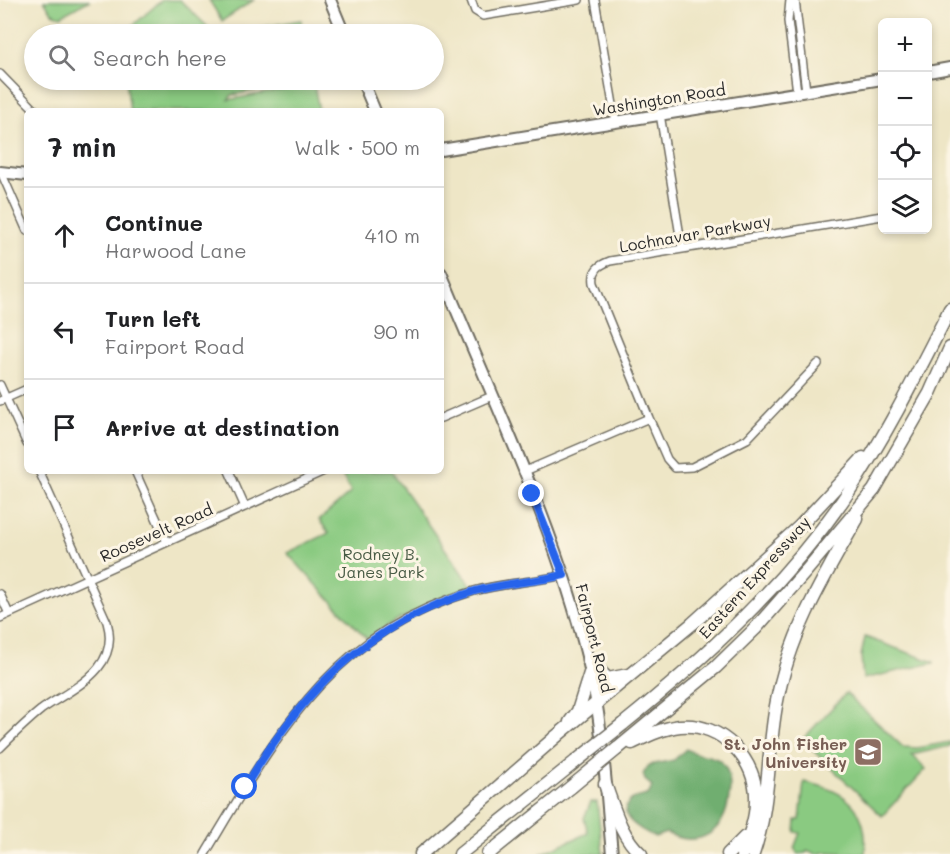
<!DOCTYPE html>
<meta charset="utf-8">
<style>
body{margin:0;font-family:Mali,sans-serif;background:#f6f6f6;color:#202124}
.controls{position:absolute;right:18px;top:18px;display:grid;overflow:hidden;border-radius:9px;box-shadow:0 3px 9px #0003}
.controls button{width:54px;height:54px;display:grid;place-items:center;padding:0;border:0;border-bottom:2px solid #e0e0e0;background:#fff;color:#202124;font:30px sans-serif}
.stop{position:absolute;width:18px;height:18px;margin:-14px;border:4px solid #2563eb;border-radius:50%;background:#fff}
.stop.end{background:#2563eb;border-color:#fff;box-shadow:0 2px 6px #0008}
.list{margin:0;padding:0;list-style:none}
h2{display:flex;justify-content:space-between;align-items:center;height:78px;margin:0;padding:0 24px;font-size:26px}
h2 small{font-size:20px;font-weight:400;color:#757577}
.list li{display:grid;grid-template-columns:39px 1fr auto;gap:18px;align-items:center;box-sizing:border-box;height:96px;padding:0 24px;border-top:2px solid #e0e0e0}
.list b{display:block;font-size:22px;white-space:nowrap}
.list p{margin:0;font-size:20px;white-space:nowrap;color:#757577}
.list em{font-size:20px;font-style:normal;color:#757577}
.icon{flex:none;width:33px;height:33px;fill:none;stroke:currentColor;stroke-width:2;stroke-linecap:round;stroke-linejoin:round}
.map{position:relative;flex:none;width:950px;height:854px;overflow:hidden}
.search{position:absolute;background:#fff;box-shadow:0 3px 9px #0003;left:24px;top:24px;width:420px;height:66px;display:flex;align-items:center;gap:15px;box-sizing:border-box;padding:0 21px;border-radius:33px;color:#757577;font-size:22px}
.panel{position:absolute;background:#fff;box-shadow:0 3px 9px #0003;left:24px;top:108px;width:420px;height:366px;border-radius:9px}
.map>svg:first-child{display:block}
</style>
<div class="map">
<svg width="950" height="854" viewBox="0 0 950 854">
<rect width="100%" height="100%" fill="#fcf5e5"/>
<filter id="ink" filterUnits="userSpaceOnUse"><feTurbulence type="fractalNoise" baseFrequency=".0167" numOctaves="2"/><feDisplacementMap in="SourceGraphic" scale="12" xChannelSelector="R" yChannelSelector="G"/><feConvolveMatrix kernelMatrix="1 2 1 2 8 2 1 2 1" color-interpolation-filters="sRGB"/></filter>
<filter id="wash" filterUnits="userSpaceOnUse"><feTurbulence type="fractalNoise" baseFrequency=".008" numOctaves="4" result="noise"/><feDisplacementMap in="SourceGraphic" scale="24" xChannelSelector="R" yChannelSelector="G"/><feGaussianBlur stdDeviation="1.35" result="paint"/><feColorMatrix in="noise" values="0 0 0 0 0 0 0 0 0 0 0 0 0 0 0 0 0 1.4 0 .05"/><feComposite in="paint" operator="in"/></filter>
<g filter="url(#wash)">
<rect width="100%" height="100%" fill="#eee6c6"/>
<path fill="#8aca81" stroke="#5a7a56" stroke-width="1.5" d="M 44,0 L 90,0 L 61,16 L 52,13 Z
M 162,0 L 180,0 L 215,34 L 123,34 Z
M 209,0 L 254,0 L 222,21 Z
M 301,20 L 303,34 L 227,34 Z
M 126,80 L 312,80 L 232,95 L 228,100 L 314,84 L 319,111 L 130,111 Z
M 340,471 L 391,471 L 473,589 L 397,620 L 367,639 L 287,553 L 329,533 L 319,520 L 351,492 Z
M 865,637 L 934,662 L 934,663 L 863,679 L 861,656 Z
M 846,693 L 903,747 L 917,748 L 950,742 L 950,746 L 912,755 L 926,769 L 882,816 L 802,740 Z
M 804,782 C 846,790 869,808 865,854 L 826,852 L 816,854 L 807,850 L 806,853 L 798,854 L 794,848 L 800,833 L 795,832 L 796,820 L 800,820 Z
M 591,802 L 597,802 L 603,854 L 540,854 L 588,833 L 584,818 Z"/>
<path fill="#6fae6f" stroke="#4d6c4d" stroke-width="1.5" d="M 686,749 C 697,757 716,753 724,765 C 730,773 731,787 729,797 C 725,832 700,849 666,833 L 655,837 C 643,831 613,816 631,800 C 635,797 643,797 649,794 L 652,786 L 645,780 L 643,774 L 649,765 L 674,760 Z"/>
</g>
<g filter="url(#ink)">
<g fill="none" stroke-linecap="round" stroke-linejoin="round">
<g stroke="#6f6c61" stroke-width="10">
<path id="street" d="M 471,0 L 475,11 L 483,16 L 579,0
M 595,0 L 616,122
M 790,0 L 788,21 L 797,92
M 795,0 L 806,91
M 0,74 L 36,111
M 660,114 L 682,248
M 1,172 L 27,231
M 818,364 L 747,439 L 692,467 L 675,468 L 667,459 L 649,418 L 594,283 C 592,270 599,265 610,261 L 882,216
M 0,385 L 27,444
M 0,401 L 27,389
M 441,418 L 492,396
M 135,471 L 167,542
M 229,471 L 245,507
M 523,472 L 649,418
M 0,594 L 9,614
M 0,618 L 324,471
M 0,748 C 13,735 26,722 41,710 C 72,688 121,670 107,622 L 39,471
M 205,854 C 277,735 330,633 474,591 C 504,583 534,582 564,575"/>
</g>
<g stroke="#6f6c61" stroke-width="14">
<path id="primary" d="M 330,0 L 344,34
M 928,72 L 950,68
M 362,80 L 375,111
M 441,150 L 882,79
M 0,172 L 27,175
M 441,273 C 493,400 555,526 588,660 C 603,723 606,790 612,854"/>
</g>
<g stroke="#6f6c61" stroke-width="15">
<path id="highway" d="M 588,660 L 608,679 L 628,675
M 570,722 L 578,711 L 590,673
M 623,724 C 705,658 783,586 843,500 C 884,440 917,374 950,309
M 553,739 L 692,624 L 799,527 L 863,458
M 632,743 C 647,736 663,728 680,726 C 722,722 758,761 756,801 C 756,820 749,837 742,854
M 617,749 L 716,667 L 755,629 L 806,571 L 874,490 L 930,393 L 950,348
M 605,784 C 614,809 621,836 641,854
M 421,854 L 558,735
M 460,854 L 575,762
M 488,854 L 571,787
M 728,854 L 745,837
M 753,854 C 770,805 767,756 776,706 C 788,637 823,578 857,519"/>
</g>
<use href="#street" stroke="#fff" stroke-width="7"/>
<use href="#primary" stroke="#fff" stroke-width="10"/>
<use href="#highway" stroke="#fff" stroke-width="12"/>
<g stroke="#6f6c61" stroke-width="15" stroke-linecap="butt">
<path id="highway-bridge" d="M 575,762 L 623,724
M 571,787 L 617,749"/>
</g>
<use href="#highway-bridge" stroke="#fff" stroke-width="12"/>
</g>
</g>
<g fill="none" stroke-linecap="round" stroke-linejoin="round" filter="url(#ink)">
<path stroke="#2563eb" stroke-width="8" d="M 245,787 C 302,692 365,624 475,591 C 504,583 534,582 564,575 L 532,494"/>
</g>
<defs>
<g id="university-square" transform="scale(1.5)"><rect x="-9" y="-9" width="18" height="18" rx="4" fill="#8d6e63" stroke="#fcf5e5"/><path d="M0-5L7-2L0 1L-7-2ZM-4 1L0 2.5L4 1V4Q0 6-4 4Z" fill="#fff"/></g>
</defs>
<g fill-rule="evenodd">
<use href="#university-square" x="868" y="752"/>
</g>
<g text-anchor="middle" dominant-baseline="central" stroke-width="6" stroke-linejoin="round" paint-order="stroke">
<g font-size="16" fill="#2b2b2b" stroke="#fcf5e5">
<text transform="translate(659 99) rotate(-9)">Washington Road</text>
<text transform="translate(695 233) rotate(-10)">Lochnavar Parkway</text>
<text transform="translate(156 532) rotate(-24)">Roosevelt Road</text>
<text transform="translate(754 577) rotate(-48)">Eastern Expressway</text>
<text transform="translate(595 638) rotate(76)">Fairport Road</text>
</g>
<g font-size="16" fill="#485b45" stroke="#fcf5e5">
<text x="381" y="553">Rodney B.<tspan x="381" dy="18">Janes Park</tspan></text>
</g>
<g font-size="16" font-weight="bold" fill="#785e54" stroke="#fcf5e5" text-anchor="end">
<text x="847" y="743">St. John Fisher<tspan x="847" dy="18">University</tspan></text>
</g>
</g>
</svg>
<div class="controls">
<button>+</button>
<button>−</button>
<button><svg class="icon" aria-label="locate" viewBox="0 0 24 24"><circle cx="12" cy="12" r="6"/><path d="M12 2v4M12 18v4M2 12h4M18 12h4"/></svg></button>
<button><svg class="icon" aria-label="layers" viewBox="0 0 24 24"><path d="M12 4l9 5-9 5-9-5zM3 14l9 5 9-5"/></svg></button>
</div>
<div class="stop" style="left:245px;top:787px"></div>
<div class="stop end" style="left:532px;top:494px"></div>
<div class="search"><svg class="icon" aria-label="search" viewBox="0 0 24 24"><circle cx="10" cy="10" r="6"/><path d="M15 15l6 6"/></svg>Search here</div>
<section class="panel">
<h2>7 min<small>Walk · 500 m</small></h2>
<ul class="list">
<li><svg class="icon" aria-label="ahead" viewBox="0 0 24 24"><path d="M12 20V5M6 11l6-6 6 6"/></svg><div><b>Continue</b><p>Harwood Lane</p></div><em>410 m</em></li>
<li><svg class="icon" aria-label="left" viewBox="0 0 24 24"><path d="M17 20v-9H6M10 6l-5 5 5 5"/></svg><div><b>Turn left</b><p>Fairport Road</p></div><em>90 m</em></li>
<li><svg class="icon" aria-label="arrive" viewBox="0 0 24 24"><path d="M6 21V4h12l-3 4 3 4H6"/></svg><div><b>Arrive at destination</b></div></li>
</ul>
</section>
</div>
